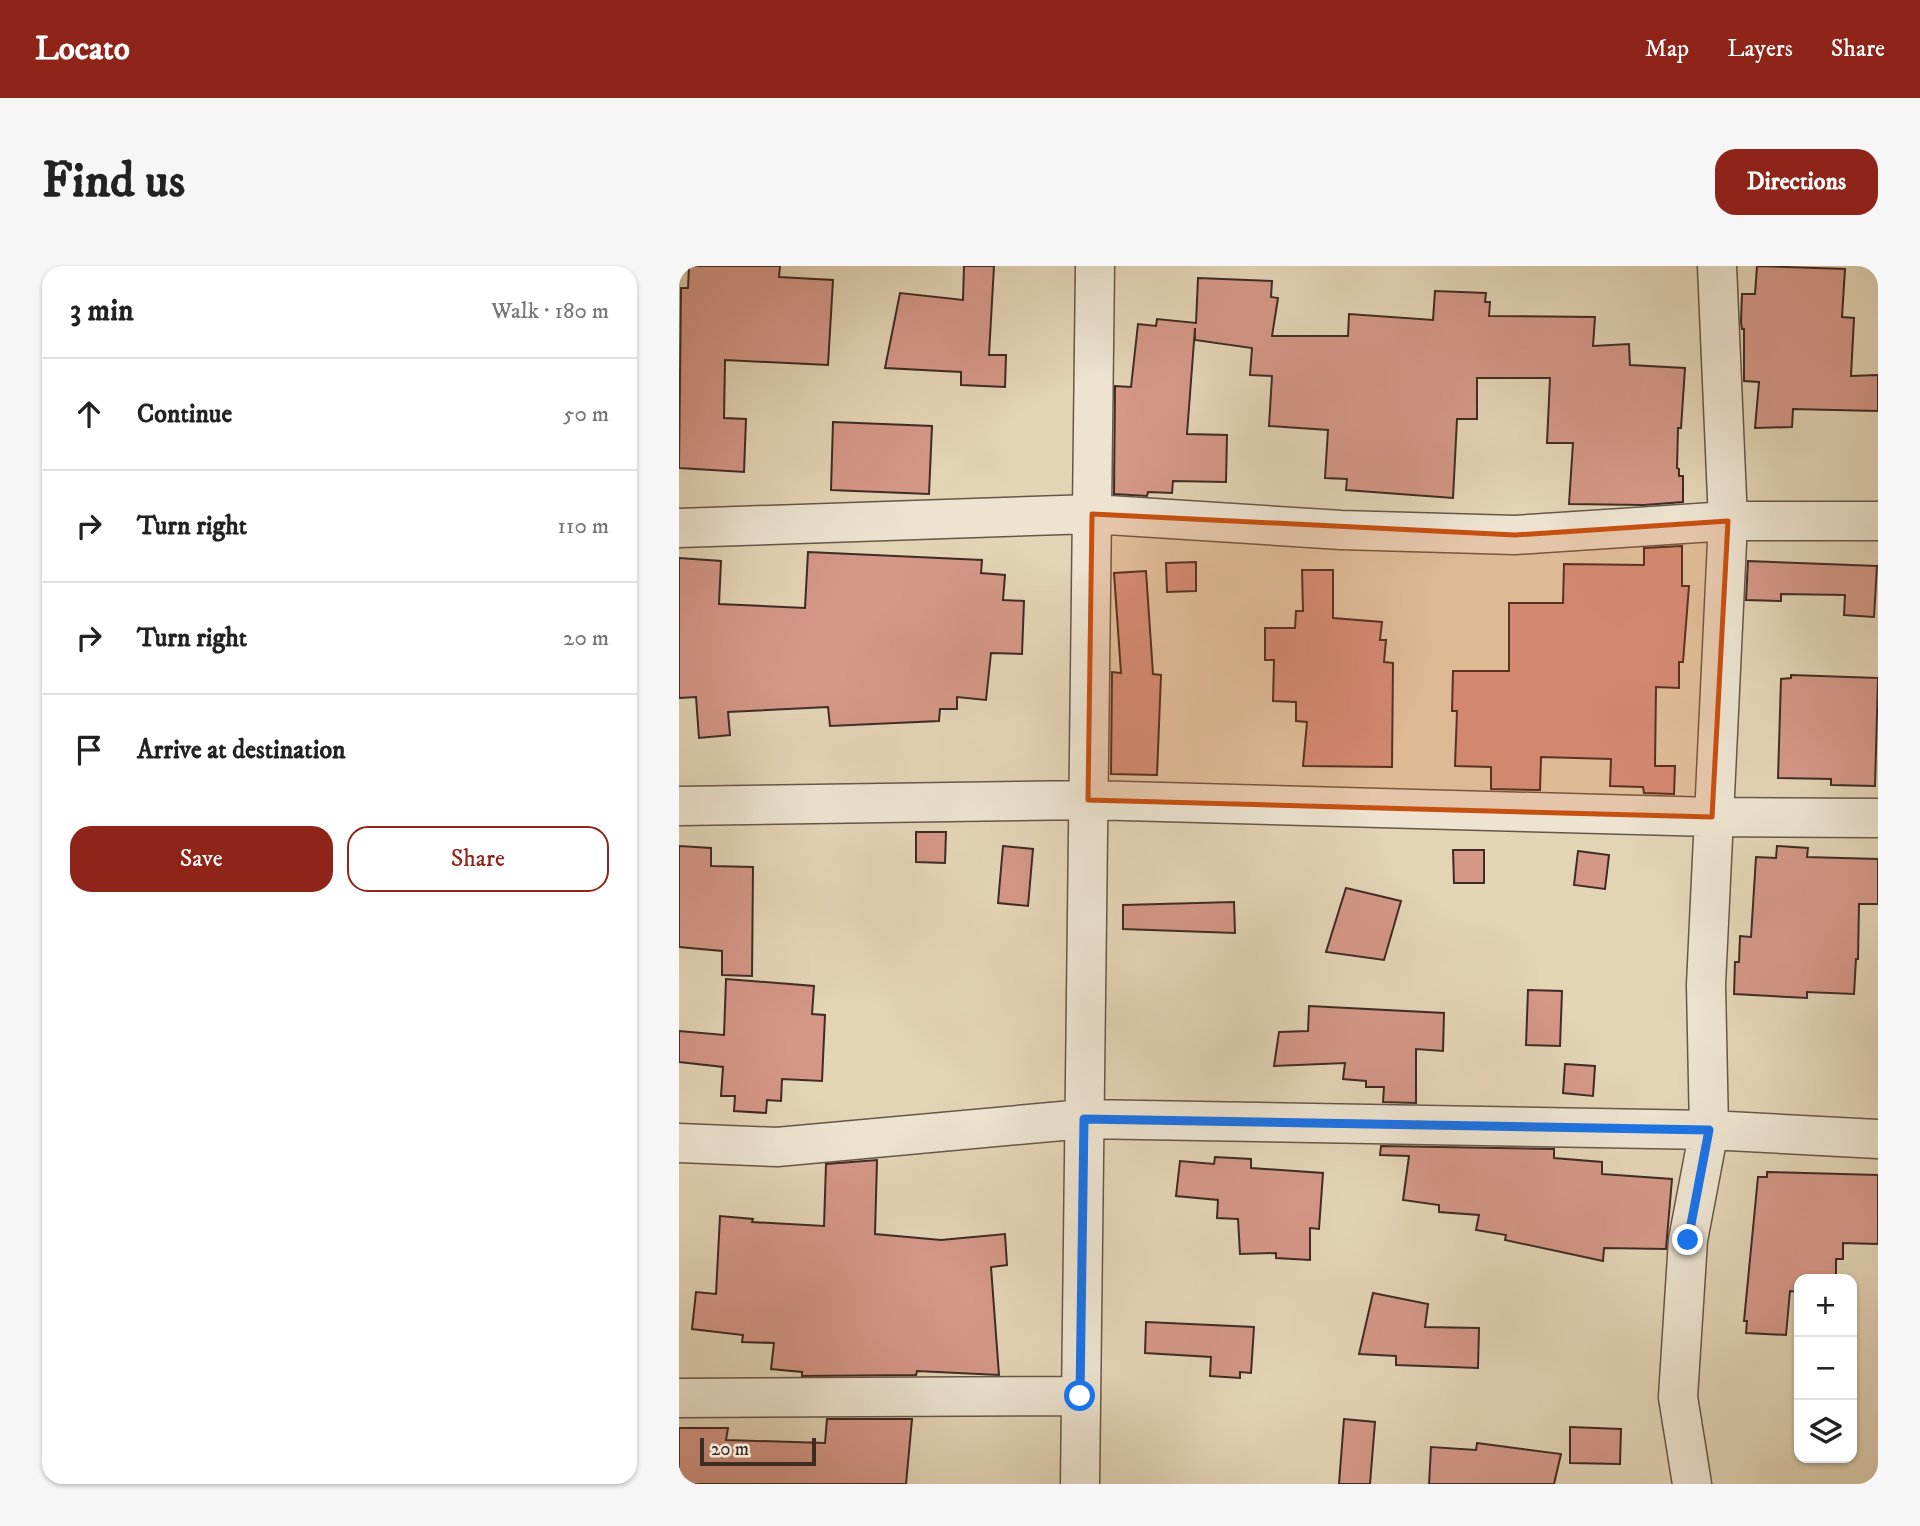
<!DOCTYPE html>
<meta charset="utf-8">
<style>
body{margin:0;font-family:"IM FELL DW Pica",serif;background:#f6f6f6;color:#222}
.controls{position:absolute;right:21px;bottom:21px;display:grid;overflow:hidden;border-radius:14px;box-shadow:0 2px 5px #0004}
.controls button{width:63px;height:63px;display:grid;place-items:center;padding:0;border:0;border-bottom:2px solid #e0e0e0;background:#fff;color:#222;font:35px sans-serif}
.scale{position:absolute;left:21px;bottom:18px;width:116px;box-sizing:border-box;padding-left:7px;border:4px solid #3e2c23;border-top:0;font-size:19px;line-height:24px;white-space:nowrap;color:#3e2c23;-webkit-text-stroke:5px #ede3d0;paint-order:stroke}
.stop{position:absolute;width:21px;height:21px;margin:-16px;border:5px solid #1a73e8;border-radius:50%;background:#fff}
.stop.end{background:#1a73e8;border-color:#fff;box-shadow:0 2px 7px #0008}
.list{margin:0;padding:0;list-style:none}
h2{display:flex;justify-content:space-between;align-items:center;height:91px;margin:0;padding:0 28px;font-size:30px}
h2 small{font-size:23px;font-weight:400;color:#767676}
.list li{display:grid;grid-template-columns:46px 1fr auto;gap:21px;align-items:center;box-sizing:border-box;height:112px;padding:0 28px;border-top:2px solid #e0e0e0}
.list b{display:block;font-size:26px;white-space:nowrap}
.list em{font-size:23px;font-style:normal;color:#767676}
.actions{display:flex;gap:14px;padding:21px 28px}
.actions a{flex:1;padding:16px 0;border:2px solid #8f2418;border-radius:21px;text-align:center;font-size:24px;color:#8f2418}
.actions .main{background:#8f2418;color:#fff}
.icon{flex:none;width:38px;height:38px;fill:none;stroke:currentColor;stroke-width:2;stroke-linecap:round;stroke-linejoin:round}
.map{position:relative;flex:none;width:1199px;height:1218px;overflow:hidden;border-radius:21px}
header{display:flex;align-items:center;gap:42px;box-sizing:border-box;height:98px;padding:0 35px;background:#8f2418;color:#fff}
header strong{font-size:33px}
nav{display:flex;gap:38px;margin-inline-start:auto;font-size:24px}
.intro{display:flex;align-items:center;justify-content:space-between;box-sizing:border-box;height:168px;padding:0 42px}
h1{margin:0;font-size:49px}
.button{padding:18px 32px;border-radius:21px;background:#8f2418;color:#fff;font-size:24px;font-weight:700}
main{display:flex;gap:42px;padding:0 42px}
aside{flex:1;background:#fff;border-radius:21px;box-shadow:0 2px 5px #0004}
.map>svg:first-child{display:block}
</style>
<header>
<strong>Locato</strong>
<nav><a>Map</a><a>Layers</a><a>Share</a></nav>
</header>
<div class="intro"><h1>Find us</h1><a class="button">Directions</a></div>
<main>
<aside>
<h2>3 min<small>Walk · 180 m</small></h2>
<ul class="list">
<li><svg class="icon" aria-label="ahead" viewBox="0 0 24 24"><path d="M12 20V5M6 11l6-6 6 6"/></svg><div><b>Continue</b></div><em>50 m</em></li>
<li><svg class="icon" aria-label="right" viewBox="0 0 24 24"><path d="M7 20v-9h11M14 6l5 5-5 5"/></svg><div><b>Turn right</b></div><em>110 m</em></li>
<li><svg class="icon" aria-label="right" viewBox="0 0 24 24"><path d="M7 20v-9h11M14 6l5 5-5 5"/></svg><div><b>Turn right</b></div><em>20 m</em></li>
<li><svg class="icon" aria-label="arrive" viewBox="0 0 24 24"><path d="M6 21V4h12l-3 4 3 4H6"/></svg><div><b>Arrive at destination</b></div></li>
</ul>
<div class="actions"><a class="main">Save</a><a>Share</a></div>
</aside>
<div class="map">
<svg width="1199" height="1218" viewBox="0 0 1199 1218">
<rect width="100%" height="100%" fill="#e3d4b6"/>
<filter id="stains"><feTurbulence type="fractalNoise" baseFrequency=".00286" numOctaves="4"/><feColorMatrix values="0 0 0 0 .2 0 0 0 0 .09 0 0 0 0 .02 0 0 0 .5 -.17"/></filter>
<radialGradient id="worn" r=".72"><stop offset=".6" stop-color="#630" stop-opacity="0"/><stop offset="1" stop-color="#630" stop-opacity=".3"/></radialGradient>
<path fill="#d59788" stroke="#3e2c23" stroke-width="2" d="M 10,0 L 101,0 L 100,11 L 154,14 L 149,99 L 46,94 L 45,152 L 67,153 L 65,206 L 0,202 L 2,22 L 9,22 Z
M 285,0 L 315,0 L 310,89 L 327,89 L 326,121 L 282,119 L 282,106 L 206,102 L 221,27 L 284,34 Z
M 1078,0 L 1166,3 L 1163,51 L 1175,52 L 1172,110 L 1199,109 L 1199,145 L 1114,143 L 1113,161 L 1076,162 L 1080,116 L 1065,115 L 1065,63 L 1063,63 L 1062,56 L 1063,28 L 1076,28 Z
M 519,12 L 593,15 L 592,31 L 599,32 L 593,70 L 669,70 L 670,48 L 754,54 L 756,25 L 807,27 L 806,36 L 811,36 L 810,50 L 916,51 L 914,80 L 950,78 L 951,99 L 1006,102 L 1002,162 L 999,162 L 998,202 L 1000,203 L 1000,210 L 1004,210 L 1004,236 L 965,239 L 890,238 L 894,177 L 868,177 L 871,112 L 798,112 L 798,153 L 778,153 L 774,232 L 667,224 L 668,213 L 646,212 L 649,164 L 590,160 L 593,110 L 571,109 L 573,82 L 516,74 L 516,62 L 508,168 L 548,169 L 547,216 L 494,215 L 493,227 L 469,226 L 468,230 L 435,228 L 436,120 L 452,121 L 459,58 L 477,60 L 478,53 L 517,57 Z
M 154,156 L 253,160 L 250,228 L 152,224 Z
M 1003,280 L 1003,320 L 1010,320 L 1004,396 L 1000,396 L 1000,422 L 977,421 L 976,500 L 996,500 L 995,528 L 965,527 L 964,521 L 931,520 L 932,493 L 862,491 L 861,524 L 812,523 L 812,501 L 776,500 L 778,445 L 773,445 L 774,405 L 830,405 L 830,337 L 884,337 L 885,298 L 965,299 L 965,282 Z
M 129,286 L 303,294 L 302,307 L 326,309 L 324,334 L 345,335 L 343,388 L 312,387 L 307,434 L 278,431 L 278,443 L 261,443 L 260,455 L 151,460 L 149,441 L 49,446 L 51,469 L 20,472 L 17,431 L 0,432 L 0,292 L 42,295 L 40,338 L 126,342 Z
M 1069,295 L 1198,300 L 1195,351 L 1165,349 L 1166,329 L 1102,328 L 1102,335 L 1067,334 Z
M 517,296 L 517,325 L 488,326 L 487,297 Z
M 623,304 L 654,304 L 654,352 L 703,356 L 701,374 L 707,374 L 705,396 L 714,397 L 713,501 L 624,500 L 628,456 L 617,455 L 617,436 L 594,435 L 595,394 L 586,394 L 586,362 L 616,362 L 617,345 L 624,345 Z
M 467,305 L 474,408 L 482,409 L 478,509 L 432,508 L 433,406 L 442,407 L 435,307 Z
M 1112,409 L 1199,412 L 1196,520 L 1152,519 L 1152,513 L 1099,512 L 1102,413 L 1112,412 Z
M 237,566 L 267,566 L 266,597 L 237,596 Z
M 0,580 L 32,582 L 32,600 L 74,601 L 73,710 L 43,709 L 43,685 L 0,681 Z
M 324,580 L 354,583 L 349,640 L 319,637 Z
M 1098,580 L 1129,582 L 1128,591 L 1199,593 L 1199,638 L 1180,638 L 1179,693 L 1177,693 L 1175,728 L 1128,726 L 1128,732 L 1055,728 L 1056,696 L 1060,696 L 1061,670 L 1072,671 L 1077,591 L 1097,592 Z
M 774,584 L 805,584 L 805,617 L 775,617 Z
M 899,585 L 930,589 L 926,623 L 895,619 Z
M 667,622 L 722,635 L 705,694 L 647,686 Z
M 555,636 L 556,667 L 444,663 L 444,639 Z
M 47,713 L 135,720 L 133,748 L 146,749 L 143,815 L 103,813 L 102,835 L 88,834 L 87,847 L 55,845 L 56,830 L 42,830 L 44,801 L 0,796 L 0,765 L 45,769 Z
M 849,724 L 883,725 L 881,780 L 847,779 Z
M 630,740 L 765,747 L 764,785 L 737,783 L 737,837 L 704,836 L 705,821 L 687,821 L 687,815 L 664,813 L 666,797 L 595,800 L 600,766 L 629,765 Z
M 886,798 L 916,800 L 914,830 L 884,827 Z
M 702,880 L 875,883 L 875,892 L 923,896 L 923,908 L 993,913 L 987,983 L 925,982 L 924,995 L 826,974 L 827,969 L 797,964 L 800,949 L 760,946 L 760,939 L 724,934 L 730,890 L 701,889 Z
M 536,891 L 572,893 L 572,902 L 644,907 L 640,963 L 631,962 L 631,994 L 597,992 L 597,987 L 561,988 L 559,953 L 538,952 L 539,934 L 497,930 L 501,895 L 535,898 Z
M 198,894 L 196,968 L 262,974 L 326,968 L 328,999 L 312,1001 L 320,1109 L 238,1105 L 237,1109 L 123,1110 L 123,1106 L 92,1103 L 95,1077 L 63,1076 L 64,1069 L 13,1063 L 17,1026 L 37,1028 L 41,950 L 74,953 L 73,956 L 145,960 L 147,898 Z
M 1088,906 L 1199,909 L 1199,978 L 1164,977 L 1164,993 L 1157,993 L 1157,1013 L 1120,1013 L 1120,1026 L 1111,1025 L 1107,1069 L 1067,1067 L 1068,1055 L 1065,1055 L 1079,911 L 1088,911 Z
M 694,1027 L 749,1038 L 746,1061 L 800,1062 L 799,1102 L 717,1099 L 717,1090 L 680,1088 Z
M 467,1056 L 575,1061 L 572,1107 L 561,1106 L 561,1112 L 531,1110 L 532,1091 L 466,1087 Z
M 148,1153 L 233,1153 L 227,1218 L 0,1218 L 0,1162 L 49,1162 L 47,1174 L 146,1177 Z
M 665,1153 L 696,1156 L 691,1218 L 660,1218 Z
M 891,1161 L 942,1163 L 941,1198 L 891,1197 Z
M 798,1177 L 882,1188 L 875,1218 L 750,1218 L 752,1181 L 797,1184 Z"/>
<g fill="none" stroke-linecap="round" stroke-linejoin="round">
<g stroke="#675648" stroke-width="41">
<path id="minor" d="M 0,262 L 413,248 L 662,264 L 836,269 L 1049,255 L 1199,255
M 0,540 L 409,534 L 1033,551 L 1199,552
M 0,877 L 98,881 L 405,853 L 1030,864 L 1199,873
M 0,1132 L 401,1130
M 401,1218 L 416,0
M 1013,1218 L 999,1131 L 1009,974 L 1030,864 L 1027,719 L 1049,255 L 1038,0"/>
</g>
<use href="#minor" stroke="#ede3d0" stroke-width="38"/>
</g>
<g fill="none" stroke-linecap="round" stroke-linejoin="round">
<path stroke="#1a73e8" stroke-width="9" d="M 401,1130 L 405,853 L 1030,864 L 1009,974"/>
</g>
<path fill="#c65011" fill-opacity="0.2" stroke="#c65011" stroke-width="5" stroke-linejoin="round" d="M 413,248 L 836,269 L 1049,255 L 1033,551 L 409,534 Z"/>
<rect width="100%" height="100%" filter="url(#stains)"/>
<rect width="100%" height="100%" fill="url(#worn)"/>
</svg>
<div class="controls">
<button>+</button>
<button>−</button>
<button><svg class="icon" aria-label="layers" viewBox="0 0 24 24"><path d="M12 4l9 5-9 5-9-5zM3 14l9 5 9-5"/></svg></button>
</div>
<div class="scale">20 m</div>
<div class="stop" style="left:401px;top:1130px"></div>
<div class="stop end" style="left:1009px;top:974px"></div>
</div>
</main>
